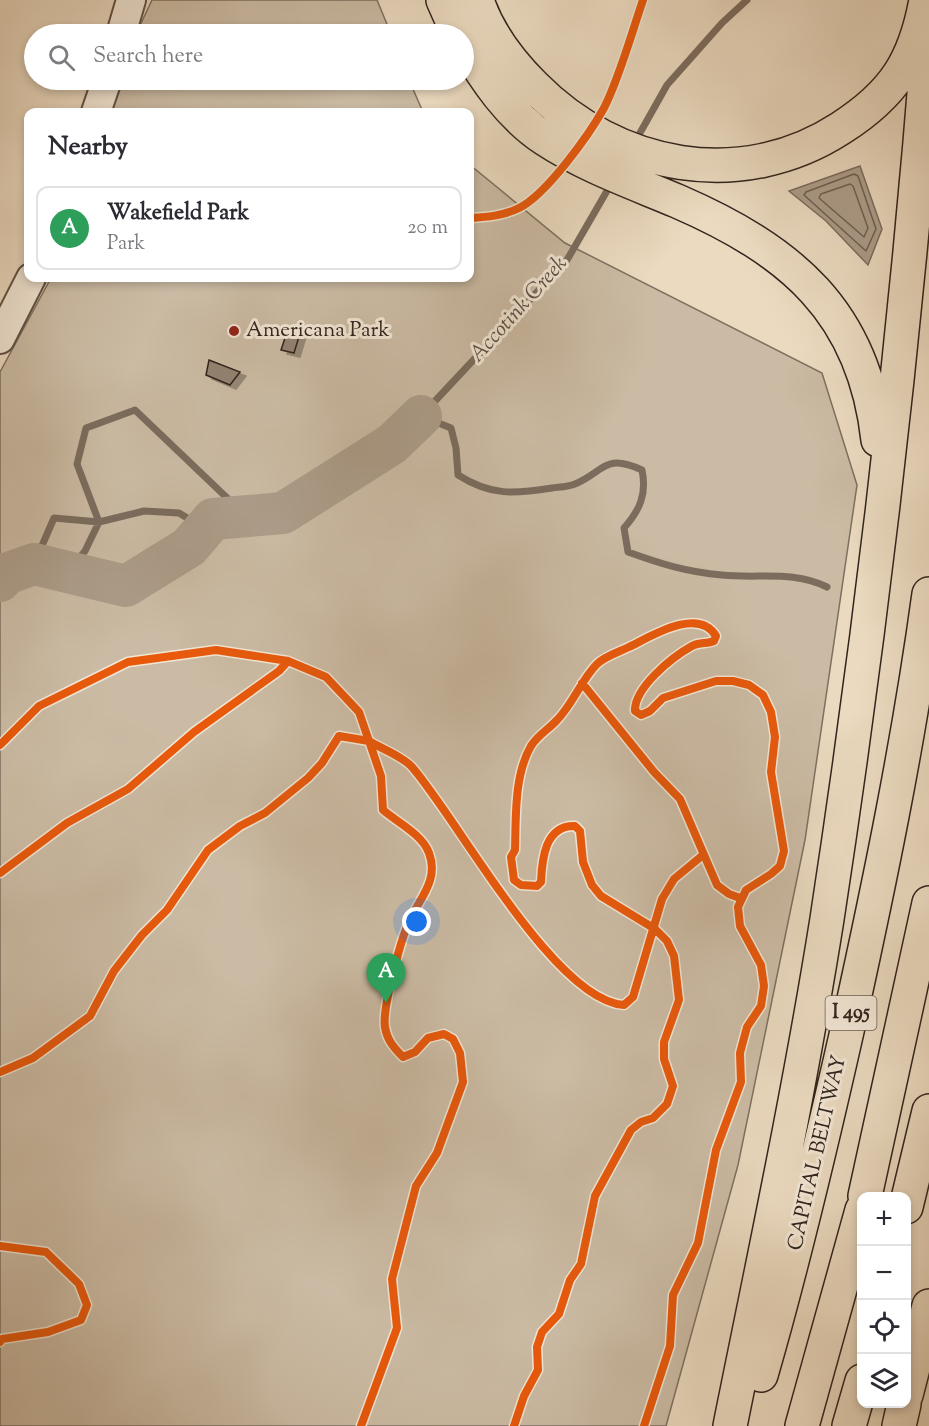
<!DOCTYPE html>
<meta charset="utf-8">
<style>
body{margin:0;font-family:"Sorts Mill Goudy",serif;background:#f7f7f7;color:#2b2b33}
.controls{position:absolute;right:18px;bottom:18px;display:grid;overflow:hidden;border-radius:12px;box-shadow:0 3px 9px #0003}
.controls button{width:54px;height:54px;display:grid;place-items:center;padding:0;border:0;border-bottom:2px solid #e1e1e2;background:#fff;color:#2b2b33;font:30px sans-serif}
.you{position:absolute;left:417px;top:922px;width:21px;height:21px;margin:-15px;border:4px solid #fff;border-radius:50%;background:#1a73e8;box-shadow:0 0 0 9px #1a73e833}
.badge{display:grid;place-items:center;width:39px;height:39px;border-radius:50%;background:#d93025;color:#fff;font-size:20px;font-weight:700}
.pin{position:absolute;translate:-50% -50px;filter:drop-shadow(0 2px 3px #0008)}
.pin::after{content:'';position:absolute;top:32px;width:21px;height:18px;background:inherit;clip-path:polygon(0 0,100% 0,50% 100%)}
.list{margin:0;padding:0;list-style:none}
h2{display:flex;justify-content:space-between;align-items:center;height:78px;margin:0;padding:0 24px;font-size:26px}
h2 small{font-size:20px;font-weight:400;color:#7c7c81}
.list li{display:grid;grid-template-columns:39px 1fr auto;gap:18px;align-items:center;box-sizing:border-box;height:84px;margin:0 12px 12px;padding:0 12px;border:2px solid #e1e1e2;border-radius:12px}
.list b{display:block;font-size:22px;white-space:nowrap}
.list p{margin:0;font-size:20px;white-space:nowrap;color:#7c7c81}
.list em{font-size:20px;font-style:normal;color:#7c7c81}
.icon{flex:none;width:33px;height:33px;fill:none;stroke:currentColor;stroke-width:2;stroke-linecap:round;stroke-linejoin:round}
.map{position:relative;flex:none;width:929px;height:1426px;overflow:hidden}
.search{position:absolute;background:#fff;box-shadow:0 3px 9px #0003;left:24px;top:24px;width:450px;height:66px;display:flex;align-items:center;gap:15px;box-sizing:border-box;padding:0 21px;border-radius:33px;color:#7c7c81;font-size:22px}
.panel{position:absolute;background:#fff;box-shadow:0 3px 9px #0003;left:24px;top:108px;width:450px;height:174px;border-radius:12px}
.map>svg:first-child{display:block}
</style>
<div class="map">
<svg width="929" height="1426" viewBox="0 0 929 1426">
<defs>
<filter id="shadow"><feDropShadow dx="6" dy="4" stdDeviation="0" flood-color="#0004"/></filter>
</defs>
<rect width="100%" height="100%" fill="#ebdac0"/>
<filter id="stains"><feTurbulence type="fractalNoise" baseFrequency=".00333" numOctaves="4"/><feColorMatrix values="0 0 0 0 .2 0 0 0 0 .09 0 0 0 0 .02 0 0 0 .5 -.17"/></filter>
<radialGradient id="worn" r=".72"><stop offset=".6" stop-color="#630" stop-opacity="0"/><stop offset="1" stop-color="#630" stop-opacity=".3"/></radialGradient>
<path fill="#cbbba4" stroke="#7e7060" stroke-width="1.5" d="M 152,0 L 377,0 L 391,34 L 136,34 Z
M 116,80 L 409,80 L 423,112 L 102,112 Z
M 470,165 L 565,243 L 822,373 L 857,485 L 805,840 L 738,1165 L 666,1426 L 0,1426 L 0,372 L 51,278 L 470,278 Z"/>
<path fill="#ac9c89" stroke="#7b6c5e" stroke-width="1.5" d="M 860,166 L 882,229 L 868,265 L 826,221 L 789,191 Z"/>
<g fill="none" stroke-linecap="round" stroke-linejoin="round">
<path stroke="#6e6053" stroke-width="1.5" d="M 854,174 L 858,176 L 876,229 L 866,251 L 804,195 L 806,192 Z
M 850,184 L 853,186 L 868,228 L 864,237 L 819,198 L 821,194 Z"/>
<path stroke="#7b6c5e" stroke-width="7" d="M 636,140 L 667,85 L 722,23 L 747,0
M 611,184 L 567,260 L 421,416 L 451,428 L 456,448 L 458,475 C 491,496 514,494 552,488 C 559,487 568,487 575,484 C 605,471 604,453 642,470 C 647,494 640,510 624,528 L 628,552 C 661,564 687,572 722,575 C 759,579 793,570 827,587
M 34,564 L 54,518 L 99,522 L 144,511 L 179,513 L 204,528
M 68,572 L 85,551 L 99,522 L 77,464 L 86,428 L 135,410 L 246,516"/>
<path stroke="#ac9c89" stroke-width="42" d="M 0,581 L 6,574 L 34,564 L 126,586 L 189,547 L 213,519 L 283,513 L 392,444 L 421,416"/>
</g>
<path fill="#928372" stroke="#31241d" stroke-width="1.5" filter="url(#shadow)" d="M 289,326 L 301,330 L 294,353 L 281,350 Z
M 209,360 L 240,372 L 230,385 L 206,375 Z"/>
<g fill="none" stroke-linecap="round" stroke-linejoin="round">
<g stroke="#605246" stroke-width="32">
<path id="minor" d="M 121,34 L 131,0
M 96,112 L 107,80
M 0,339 L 31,278"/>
</g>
<g stroke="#31241d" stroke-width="36">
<path id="highway" d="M 443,0 L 458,34
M 477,0 C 488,34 509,61 534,86 C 616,169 741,193 841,128 C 894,94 915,61 926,0
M 464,43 C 485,79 510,116 545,139 C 586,166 632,182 677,201 C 790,250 864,311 878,440
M 865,1196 L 929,903
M 906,1207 L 929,1111
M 761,1375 C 794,1261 821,1146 847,1031 C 879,886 909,741 929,594
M 906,1395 L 929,1306
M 730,1426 C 764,1257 800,1089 827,919 C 872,625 906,329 929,33
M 802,1426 L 862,1210
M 849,1426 L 862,1381
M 899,1426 L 904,1404"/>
</g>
<use href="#minor" stroke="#f2e7d6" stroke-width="28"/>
<use href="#highway" stroke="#ebdac0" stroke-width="33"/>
<g stroke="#f2e7d6" stroke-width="11">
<path id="cycleway" d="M 470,218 C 486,217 503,216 519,208 C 546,195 589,135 604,108 C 619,79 632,32 643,0
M 582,683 L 654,772 L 680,799 L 717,885 L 729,894 L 740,898
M 0,745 L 39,706 L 128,662 L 216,650 L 288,661 L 326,677 L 359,712 L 369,741 C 382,749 402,756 412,767 C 459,821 554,1000 624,1005 L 633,997 L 662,899 L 674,879 L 703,855
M 0,873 L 67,823 L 128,789 L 194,732 L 279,671 L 288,661
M 0,1072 L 33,1058 L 90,1016 L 114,971 L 142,935 L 167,910 L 208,850 L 240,826 L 265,813 L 308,778 L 322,763 L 339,736 L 369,741 L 381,776 L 383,810 C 397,822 423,835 429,853 C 440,881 417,901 408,924 C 400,943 382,1009 385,1027 C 387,1040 394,1048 403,1057 L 415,1052 L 428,1038 L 444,1034 L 453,1039 L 460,1053 L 463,1082 L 437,1153 L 416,1186 L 392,1279 L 397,1328 L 361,1426
M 0,1246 L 46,1252 L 79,1284 L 87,1305 L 81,1320 L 48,1332 L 2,1339 L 0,1342
M 514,1426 L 524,1396 L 538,1370 L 537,1347 L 542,1332 L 559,1314 L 570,1280 L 581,1264 L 595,1196 L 631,1130 L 641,1122 L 653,1118 L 667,1104 L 673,1086 L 664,1059 L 664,1042 L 679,1000 L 674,956 L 667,941 L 655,929 L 601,896 L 592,885 L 583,862 L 580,831 L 575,826 C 545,825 542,859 541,882 L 537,886 L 521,885 L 514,880 L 511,857 L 515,850 C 516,818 514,775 531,746 C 538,735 549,729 557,720 C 573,704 581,680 597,664 C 605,656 619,652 629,647 C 650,637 698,606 716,636 L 714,641 C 707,644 699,642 692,646 C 672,657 634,688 635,711 L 641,715 L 650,711 L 663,698 L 716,681 L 733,681 L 749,685 L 763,695 L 771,712 L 775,737 L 771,772 L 784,851 L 780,866 L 771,874 L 746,890 L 738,907 L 740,926 L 761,965 L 764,986 L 761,1006 L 747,1027 L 740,1053 L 741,1082 L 716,1150 L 698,1243 L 673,1295 L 670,1346 L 644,1426"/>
</g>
<use href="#cycleway" stroke="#e8590c" stroke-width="8"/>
</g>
<circle fill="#8f2418" stroke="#f2e7d6" stroke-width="2" cx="234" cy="331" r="6"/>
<g text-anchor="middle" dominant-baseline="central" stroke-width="6" stroke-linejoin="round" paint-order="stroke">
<rect fill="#f2e7d6" stroke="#6b5e54" stroke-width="1.5" x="825.5" y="996" width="51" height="34" rx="4.5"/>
<g font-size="20" font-weight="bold" fill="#31241d">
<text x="851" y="1013">I 495</text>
</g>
<g font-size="21" fill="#31241d" stroke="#f2e7d6" text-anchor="start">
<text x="246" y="331">Americana Park</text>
</g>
<g font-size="21" fill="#31241d" stroke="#f2e7d6">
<text transform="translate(818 1153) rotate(-77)">CAPITAL BELTWAY</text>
</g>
<g font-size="22" font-style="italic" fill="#5c4e43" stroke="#f2e7d6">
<text transform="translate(519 310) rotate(-48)">Accotink Creek</text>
</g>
</g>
<rect width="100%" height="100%" filter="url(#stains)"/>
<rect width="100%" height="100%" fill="url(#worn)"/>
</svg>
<div class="controls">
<button>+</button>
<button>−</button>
<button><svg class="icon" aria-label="locate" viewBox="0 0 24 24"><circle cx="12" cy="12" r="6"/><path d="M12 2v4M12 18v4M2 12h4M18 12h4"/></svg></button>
<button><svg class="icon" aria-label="layers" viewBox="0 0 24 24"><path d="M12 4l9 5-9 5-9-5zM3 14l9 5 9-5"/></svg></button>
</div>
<div class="you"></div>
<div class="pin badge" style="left:386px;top:1003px;background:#2e9e5b">A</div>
<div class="search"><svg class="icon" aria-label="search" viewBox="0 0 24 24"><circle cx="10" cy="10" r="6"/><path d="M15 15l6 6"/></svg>Search here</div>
<section class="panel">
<h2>Nearby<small></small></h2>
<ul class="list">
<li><span class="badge" style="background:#2e9e5b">A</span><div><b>Wakefield Park</b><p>Park</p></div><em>20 m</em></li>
</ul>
</section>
</div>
